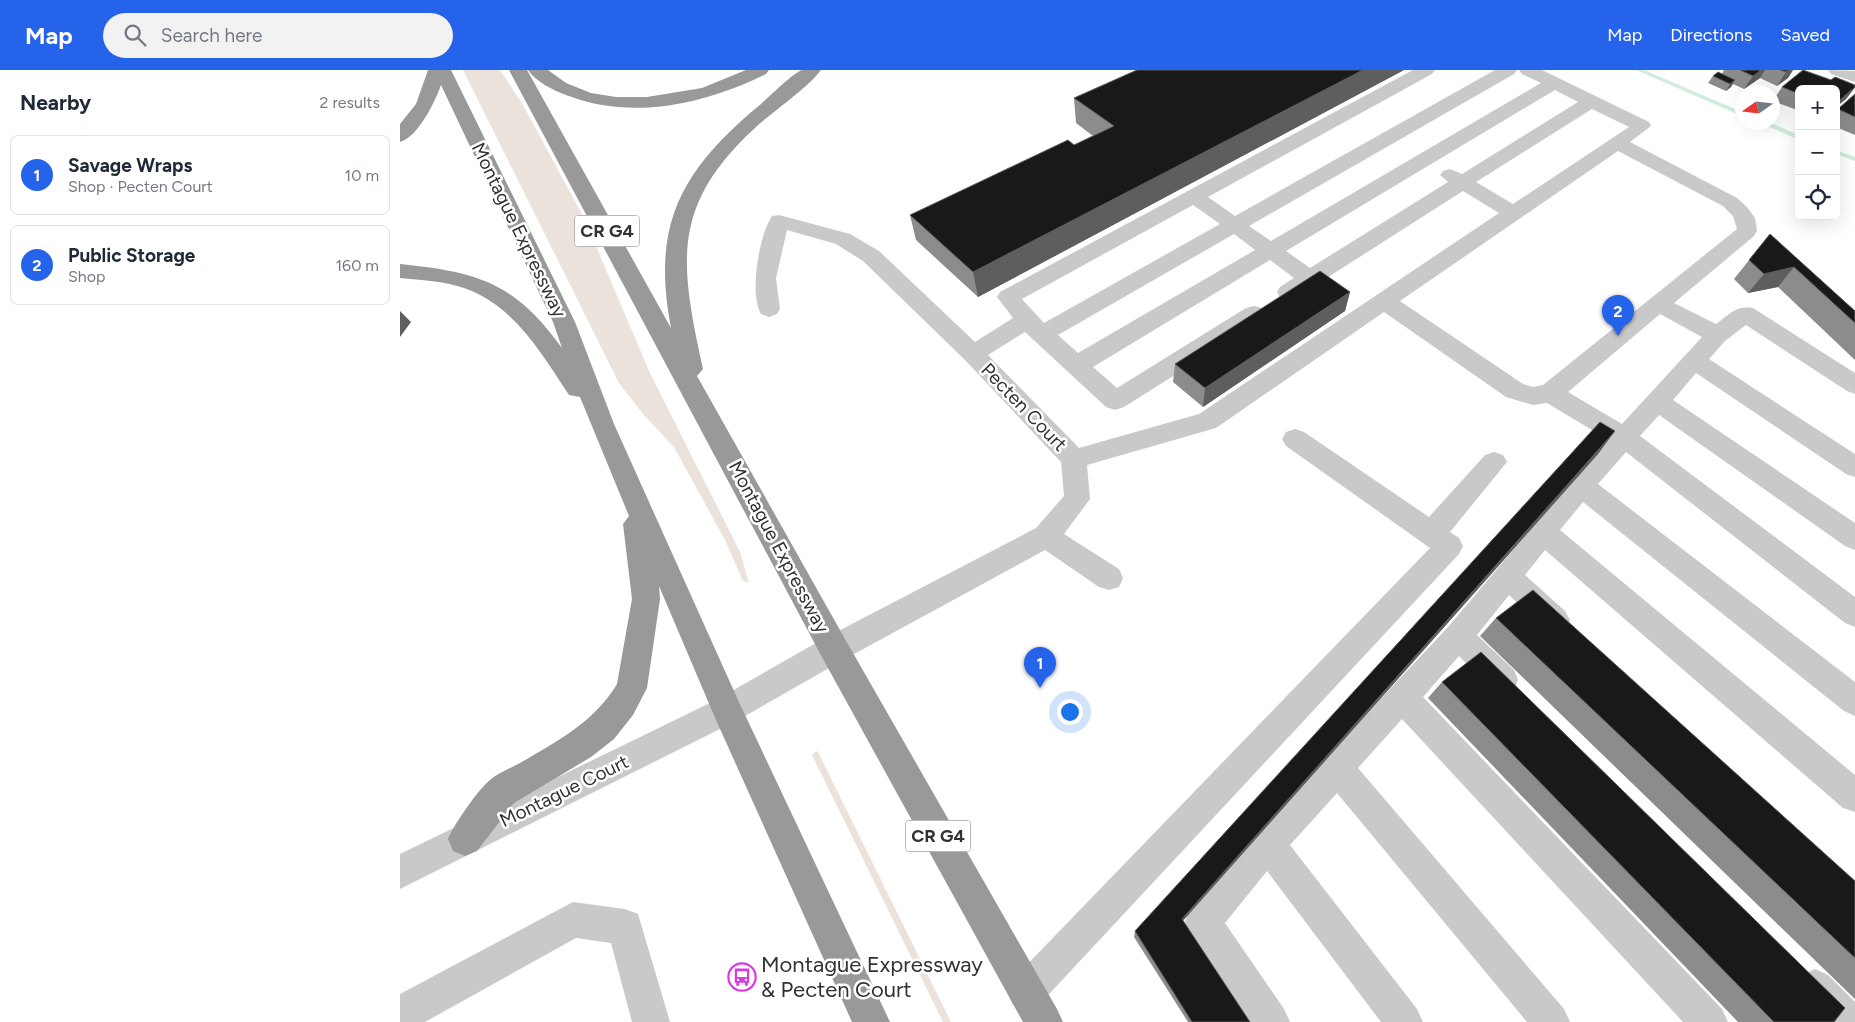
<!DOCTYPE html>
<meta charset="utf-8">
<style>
body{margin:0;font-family:Figtree,sans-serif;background:#f2f2f3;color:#1f2937}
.controls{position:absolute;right:15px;top:15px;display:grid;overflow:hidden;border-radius:8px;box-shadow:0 5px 20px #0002}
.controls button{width:45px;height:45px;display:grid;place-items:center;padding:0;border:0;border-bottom:1px solid #e0e1e3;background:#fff;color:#1f2937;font:25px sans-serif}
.compass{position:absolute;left:1335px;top:15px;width:45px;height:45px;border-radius:50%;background:#fff;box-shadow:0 5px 20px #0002;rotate:256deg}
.you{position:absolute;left:669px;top:641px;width:18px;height:18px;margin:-12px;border:4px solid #fff;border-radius:50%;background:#1a73e8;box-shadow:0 0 0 8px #1a73e833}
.badge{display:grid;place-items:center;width:32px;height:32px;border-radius:50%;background:#2563eb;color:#fff;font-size:16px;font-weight:700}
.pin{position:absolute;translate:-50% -41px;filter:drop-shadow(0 1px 2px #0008)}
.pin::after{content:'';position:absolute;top:26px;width:18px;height:15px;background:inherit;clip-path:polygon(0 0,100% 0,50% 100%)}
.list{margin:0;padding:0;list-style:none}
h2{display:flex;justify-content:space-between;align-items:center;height:65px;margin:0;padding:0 20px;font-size:21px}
h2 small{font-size:16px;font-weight:400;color:#747a83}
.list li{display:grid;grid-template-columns:32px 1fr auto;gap:15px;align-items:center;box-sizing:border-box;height:80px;margin:0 10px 10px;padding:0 10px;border:1px solid #e0e1e3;border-radius:8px}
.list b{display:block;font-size:19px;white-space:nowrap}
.list p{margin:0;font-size:16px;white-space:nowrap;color:#747a83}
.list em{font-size:16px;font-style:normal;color:#747a83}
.icon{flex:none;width:28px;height:28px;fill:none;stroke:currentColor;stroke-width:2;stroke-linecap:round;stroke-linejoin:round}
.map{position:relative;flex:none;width:1455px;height:952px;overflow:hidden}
header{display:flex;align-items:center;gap:30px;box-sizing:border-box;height:70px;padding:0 25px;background:#2563eb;color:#fff}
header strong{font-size:24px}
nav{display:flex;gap:28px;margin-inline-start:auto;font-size:18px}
.search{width:350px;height:45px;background:#f2f2f3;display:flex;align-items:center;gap:12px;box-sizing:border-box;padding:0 18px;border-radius:28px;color:#747a83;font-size:19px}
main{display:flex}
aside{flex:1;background:#fff}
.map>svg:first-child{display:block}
</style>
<header>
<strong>Map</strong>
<div class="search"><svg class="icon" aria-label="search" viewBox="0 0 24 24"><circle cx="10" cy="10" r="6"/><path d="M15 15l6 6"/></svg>Search here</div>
<nav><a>Map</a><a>Directions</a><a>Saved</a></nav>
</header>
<main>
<aside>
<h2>Nearby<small>2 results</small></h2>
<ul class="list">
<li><span class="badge">1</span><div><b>Savage Wraps</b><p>Shop · Pecten Court</p></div><em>10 m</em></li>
<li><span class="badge">2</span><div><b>Public Storage</b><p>Shop</p></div><em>160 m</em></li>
</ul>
</aside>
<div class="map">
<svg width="1455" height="952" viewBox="0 0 1455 952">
<rect width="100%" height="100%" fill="#fff"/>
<path fill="#eae2db" d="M 63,0 L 100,0 L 123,35 L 184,148 L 249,301 L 340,482 L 349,513 L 343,511 L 325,470 L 274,377 L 243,344 L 219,313 Z
M 416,681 L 418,682 L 551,952 L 543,952 L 412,685 Z"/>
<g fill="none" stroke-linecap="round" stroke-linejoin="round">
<path fill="#ceeedb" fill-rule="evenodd" d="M 1236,0 L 1244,0 L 1342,42 L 1342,46 Z
M 1359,52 L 1369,52 L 1399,65 L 1399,70 Z
M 1436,80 L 1455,87 L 1455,91 L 1436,84 Z"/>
<path fill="#c9c9c9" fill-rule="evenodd" d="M 1013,0 L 1035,0 L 1032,4 L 808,127 L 835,146 L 1095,0 L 1117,0 L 1114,4 L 849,156 L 871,171 L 1141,13 L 1122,4 L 1119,0 L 1142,0 L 1249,52 L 1251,56 L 1230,72 L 1337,128 L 1347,137 L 1355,148 L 1357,161 L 1354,166 L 1274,233 L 1316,254 C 1328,245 1338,234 1353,238 L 1455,303 L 1455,324 L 1447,321 L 1346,255 L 1325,271 L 1309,289 L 1455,384 L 1455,407 L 1446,404 L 1296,303 L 1273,330 L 1455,453 L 1455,480 L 1445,476 L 1259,345 L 1240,366 L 1455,527 L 1455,557 L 1445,553 L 1226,382 L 1198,414 L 1455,612 L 1455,646 L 1444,641 L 1183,432 L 1160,460 L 1455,705 L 1455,742 L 1443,738 L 1145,480 L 1125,505 L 1165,541 L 1170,550 L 1165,559 L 1155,563 L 1145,559 L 1109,525 L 1077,565 L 1114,600 L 1118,610 L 1114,620 L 1103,624 L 1092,620 L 1059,586 L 1023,627 L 1322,939 L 1328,952 L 1283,952 L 1002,649 L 958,698 L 1164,939 L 1170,952 L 1127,952 L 937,723 L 890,775 L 1017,939 L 1023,952 L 981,952 L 867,801 L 825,853 L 884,939 L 890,952 L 849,952 L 790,865 L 785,852 L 790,839 L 856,762 L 1048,557 L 1207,369 L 1147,333 L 1133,335 L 1106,327 L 984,242 L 816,358 L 687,395 L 690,429 L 664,464 L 719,499 L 723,508 L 719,517 L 709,520 L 699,517 L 645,480 L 445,589 L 338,650 L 0,819 L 0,784 L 316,630 L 423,569 L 636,458 L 664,426 L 661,392 L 565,290 L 463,191 L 436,174 L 387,160 L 376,208 L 380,239 L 377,244 L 369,247 L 361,244 C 349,224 359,165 372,146 L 379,145 L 450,164 L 479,181 L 575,272 L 613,248 L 597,227 L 600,222 ZM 1155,20 L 1178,32 L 1062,104 L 1050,99 L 1043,101 L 1040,105 L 1048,112 L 910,198 L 886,181 ZM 1192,39 L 1229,57 L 1113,134 L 1076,112 ZM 1218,81 L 1323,136 L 1333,146 L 1337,159 L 1143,315 L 1133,317 L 1123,314 L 1000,231 ZM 1063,121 L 1099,143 L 799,344 L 679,378 L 588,285 L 625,262 L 706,337 L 715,340 L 724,337 L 862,250 L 865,244 L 862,238 L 854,236 L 846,238 L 717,318 L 693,297 L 870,190 L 894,208 L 880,217 L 877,222 L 880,227 C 892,231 899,225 909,219 L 923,225 L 931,223 L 934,218 L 925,209 ZM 793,135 L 820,154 L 644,253 L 622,229 ZM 834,164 L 855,180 L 678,283 L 658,265 ZM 1260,244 L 1302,267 L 1222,354 L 1168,322 Z
M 1428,0 L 1455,1 L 1455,12 L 1431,4 Z
M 895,359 L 904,362 L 1029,447 L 1085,385 L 1094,382 L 1103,385 L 1107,392 L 1050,462 L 1059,468 L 1063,476 L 1059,484 L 639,935 L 626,941 L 613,935 L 607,922 L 613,909 L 1030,478 L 886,376 L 882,369 L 886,362 Z
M 173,832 L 225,839 L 238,844 L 270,952 L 232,952 L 211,873 L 176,868 L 25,952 L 0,952 L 0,924 Z
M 1415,899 L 1428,905 L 1455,932 L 1455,952 L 1422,952 L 1402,931 L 1396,918 L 1402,905 Z"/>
<path fill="#999" fill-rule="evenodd" d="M 28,0 L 51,0 L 175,252 L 214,354 L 338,630 L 490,952 L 452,952 L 316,650 L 259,516 L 260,529 L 247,618 L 233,645 L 214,669 L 191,687 L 114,733 L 77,781 L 65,786 L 53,781 L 48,769 C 55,753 77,721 90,710 C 98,703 111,698 120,693 C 158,671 194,652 217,614 L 232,529 L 223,454 L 229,446 L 180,327 L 169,325 C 142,284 114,235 64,218 C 44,211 21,210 0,208 L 0,194 C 78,202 114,212 162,278 L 153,252 L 41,15 C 35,32 18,67 0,72 L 0,54 L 16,34 Z
M 109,0 L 127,0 L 271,258 C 251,154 281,100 361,34 C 369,27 393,3 402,0 C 407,0 415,0 421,0 C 409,17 372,42 355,58 C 270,136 280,194 303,299 L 297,306 L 445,569 L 657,939 L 663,952 L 623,952 L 423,589 Z
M 128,0 L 148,0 L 166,13 L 191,23 L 216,27 L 247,27 L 302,18 L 346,0 L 369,0 L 366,4 C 305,34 232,51 166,25 C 153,20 136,12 128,0 Z"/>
</g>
<path fill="#8c8c8c" d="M 1004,0 L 578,227 L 516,170 L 510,145 L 674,75 L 693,66 L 676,53 L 674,28 Z
M 1324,0 L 1393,0 L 1388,8 L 1377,16 L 1360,8 L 1344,19 L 1333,14 L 1331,17 L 1326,21 L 1308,13 L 1313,6 L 1322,4 Z
M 1431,10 L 1455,15 L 1455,18 L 1446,29 L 1436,37 L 1436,19 L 1399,19 L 1399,39 L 1397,40 L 1373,31 L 1382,17 Z
M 1455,24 L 1455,65 L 1436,57 L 1436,41 Z
M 1370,164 L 1455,241 L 1455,290 L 1378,217 L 1348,223 L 1334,209 Z
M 950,222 L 945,241 L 803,337 L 773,312 L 775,294 Z
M 1215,361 L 1198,384 L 783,851 L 850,952 L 788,952 L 734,867 L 735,861 Z
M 1096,548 L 1455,811 L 1455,929 L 1080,566 Z
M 1042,612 L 1434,952 L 1338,952 L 1028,628 Z"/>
<path fill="#5e5e5e" d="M 963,0 L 1004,0 L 578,227 L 573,202 Z
M 1361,0 L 1365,0 L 1360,8 L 1344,19 L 1353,6 Z
M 1389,0 L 1393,0 L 1388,8 L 1377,16 L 1386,2 Z
M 1335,10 L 1331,17 L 1326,21 L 1330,14 Z
M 1455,17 L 1446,29 L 1436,37 L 1436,34 L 1440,30 Z
M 1394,197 L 1378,217 L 1348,223 L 1364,204 Z
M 950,222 L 945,241 L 803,337 L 805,318 Z
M 0,241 L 11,252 L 0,267 Z
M 1215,361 L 1198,384 L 779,855 L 782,849 Z"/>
<path fill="#191919" stroke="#5e5e5e" d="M 737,0 L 963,0 L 573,202 L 510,145 L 668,70 L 674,75 L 714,56 L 674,28 Z
M 1340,0 L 1361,0 L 1353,6 Z
M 1380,0 L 1389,0 L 1386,2 Z
M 1403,0 L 1431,10 L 1435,7 L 1455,15 L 1455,17 L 1440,30 L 1436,28 L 1436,19 L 1399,19 L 1399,24 L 1382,17 Z
M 1318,2 L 1335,10 L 1330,14 L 1313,6 Z
M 1455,24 L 1455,47 L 1438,39 Z
M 1370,164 L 1455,241 L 1455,253 L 1394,197 L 1364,204 L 1349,190 Z
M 920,201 L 950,222 L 805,318 L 775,294 Z
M 1200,352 L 1215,361 L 782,849 L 850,952 L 792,952 L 735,861 Z
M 1133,520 L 1455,811 L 1455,888 L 1096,548 Z
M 1081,582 L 1445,938 L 1434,952 L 1374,952 L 1042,612 Z"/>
<defs>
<g id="bus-ring" transform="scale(1.4375)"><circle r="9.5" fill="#fff" stroke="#da38e6" stroke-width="1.5"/><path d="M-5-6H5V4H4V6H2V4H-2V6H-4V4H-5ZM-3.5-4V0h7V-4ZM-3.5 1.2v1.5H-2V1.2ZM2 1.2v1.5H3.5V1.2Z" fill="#da38e6"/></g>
</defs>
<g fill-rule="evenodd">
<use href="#bus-ring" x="342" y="907"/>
</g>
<g text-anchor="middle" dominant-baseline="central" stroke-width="5" stroke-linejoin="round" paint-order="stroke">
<g fill="#fff" stroke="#707070" stroke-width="1">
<rect x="174.5" y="145.5" width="65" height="31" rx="4"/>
<rect x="505.5" y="750.5" width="65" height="31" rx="4"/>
</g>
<g font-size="18" font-weight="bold" fill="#323232">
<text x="207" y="161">CR G4</text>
<text x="538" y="766">CR G4</text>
</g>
<g font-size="19" fill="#323232" stroke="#fff">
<text transform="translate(119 160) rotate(64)">Montague Expressway</text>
<text transform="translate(624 337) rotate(46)">Pecten Court</text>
<text transform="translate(379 477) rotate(62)">Montague Expressway</text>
<text transform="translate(164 721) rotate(-26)">Montague Court</text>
</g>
<g font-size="22" fill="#323232" stroke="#fff" text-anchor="start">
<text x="361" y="894">Montague Expressway<tspan x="361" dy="25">&amp; Pecten Court</tspan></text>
</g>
</g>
</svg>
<div class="controls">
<button>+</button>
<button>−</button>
<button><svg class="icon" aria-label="locate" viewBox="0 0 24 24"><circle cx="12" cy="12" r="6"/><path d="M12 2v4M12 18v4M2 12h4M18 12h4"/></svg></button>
</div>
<svg class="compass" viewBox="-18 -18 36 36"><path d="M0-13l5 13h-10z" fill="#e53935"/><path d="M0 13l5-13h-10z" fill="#747a83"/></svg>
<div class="you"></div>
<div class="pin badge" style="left:640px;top:618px">1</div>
<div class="pin badge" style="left:1218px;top:266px">2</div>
</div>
</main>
